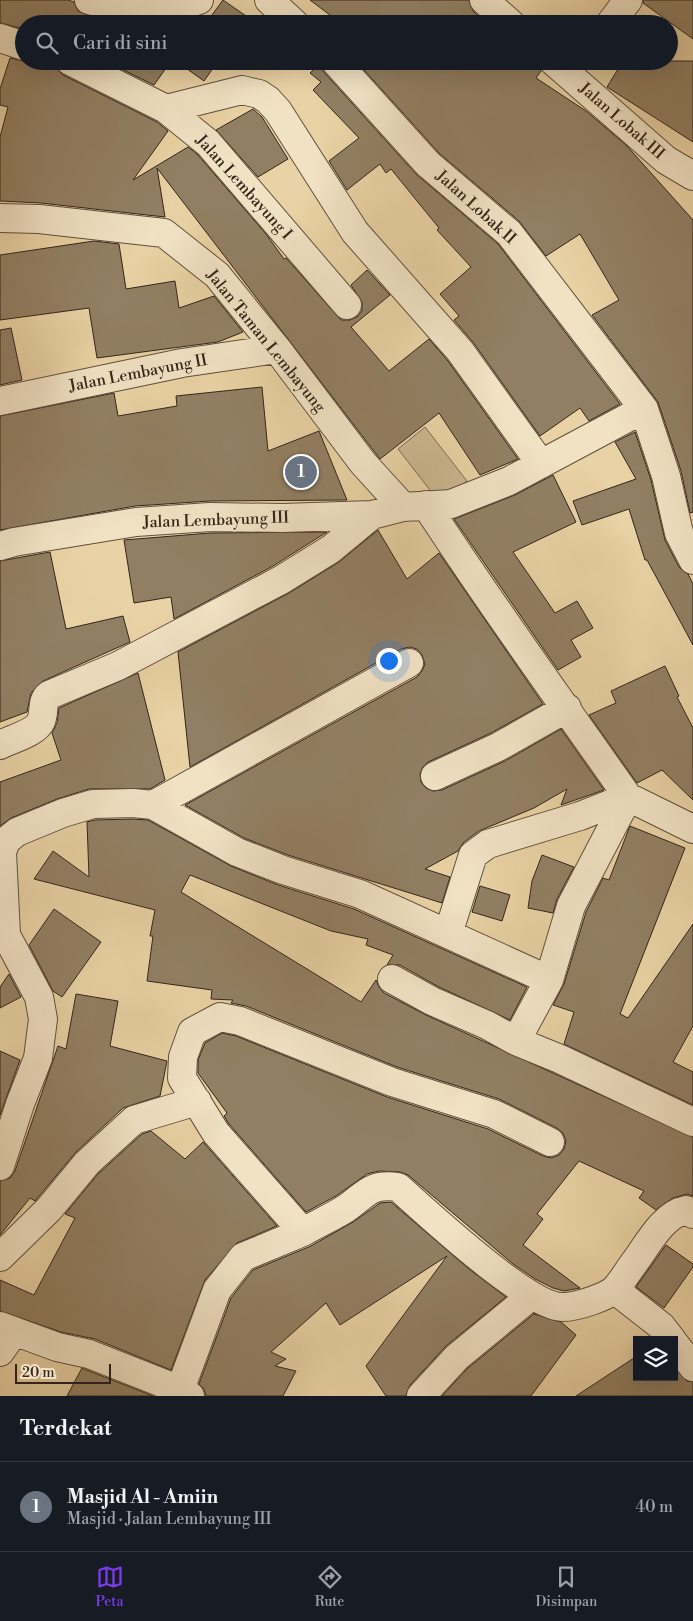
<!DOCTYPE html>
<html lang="id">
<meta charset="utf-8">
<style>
body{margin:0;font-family:"Libre Bodoni",serif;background:#242831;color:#f1f3f6}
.controls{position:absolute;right:15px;bottom:15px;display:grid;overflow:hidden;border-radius:0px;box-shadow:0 5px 20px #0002}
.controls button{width:45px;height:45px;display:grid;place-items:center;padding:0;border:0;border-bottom:1px solid #363941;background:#171b24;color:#f1f3f6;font:25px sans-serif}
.scale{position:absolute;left:15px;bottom:12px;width:96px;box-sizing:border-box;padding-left:5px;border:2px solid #33251b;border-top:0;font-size:14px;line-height:18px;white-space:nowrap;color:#33251b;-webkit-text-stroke:4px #f1e2c4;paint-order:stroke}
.you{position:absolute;left:388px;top:660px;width:18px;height:18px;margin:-12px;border:4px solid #fff;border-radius:50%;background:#1a73e8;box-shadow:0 0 0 8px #1a73e833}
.badge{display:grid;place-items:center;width:32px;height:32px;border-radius:50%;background:#7c3aed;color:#fff;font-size:16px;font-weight:700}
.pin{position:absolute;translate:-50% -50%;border:2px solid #fff;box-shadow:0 1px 5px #0006}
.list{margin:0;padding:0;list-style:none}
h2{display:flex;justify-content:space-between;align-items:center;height:65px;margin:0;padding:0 20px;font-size:21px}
h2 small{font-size:16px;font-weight:400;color:#9ea1a6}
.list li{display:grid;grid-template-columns:32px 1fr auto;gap:15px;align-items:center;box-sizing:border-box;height:90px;padding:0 20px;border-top:1px solid #363941}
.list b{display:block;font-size:19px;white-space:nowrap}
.list p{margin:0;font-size:16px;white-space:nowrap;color:#9ea1a6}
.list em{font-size:16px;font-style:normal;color:#9ea1a6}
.icon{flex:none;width:28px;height:28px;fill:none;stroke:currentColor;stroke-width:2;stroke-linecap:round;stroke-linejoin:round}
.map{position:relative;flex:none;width:693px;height:1396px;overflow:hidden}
.search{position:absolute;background:#171b24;box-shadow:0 5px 20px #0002;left:15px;right:15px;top:15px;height:55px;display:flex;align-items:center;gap:12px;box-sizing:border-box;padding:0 18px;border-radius:28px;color:#9ea1a6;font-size:19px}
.sheet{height:155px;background:#171b24}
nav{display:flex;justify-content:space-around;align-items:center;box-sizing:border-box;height:70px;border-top:1px solid #363941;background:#171b24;font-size:14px;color:#9ea1a6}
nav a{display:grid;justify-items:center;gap:2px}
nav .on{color:#7c3aed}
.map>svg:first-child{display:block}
</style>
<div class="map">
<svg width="693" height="1396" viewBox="0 0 693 1396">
<rect width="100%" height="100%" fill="#e9d2a5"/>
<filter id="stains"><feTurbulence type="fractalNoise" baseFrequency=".004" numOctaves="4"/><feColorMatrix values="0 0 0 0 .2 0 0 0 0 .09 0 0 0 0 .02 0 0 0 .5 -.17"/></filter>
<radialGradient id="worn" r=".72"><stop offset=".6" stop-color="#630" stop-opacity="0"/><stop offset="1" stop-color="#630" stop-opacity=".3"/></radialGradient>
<path fill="#cab58e" stroke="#7e6d54" d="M 425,427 L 467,481 L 440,503 L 398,449 Z"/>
<path fill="#927f63" stroke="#33251b" d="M 0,0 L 68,0 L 74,2 L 78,11 L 90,16 L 87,24 L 24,24 L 24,29 L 0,23 Z
M 223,0 L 249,18 L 245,24 L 177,24 L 197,17 L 206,23 Z
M 310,0 L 469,0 L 473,11 L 487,24 L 342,24 Z
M 643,0 L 693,0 L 693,39 L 643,3 Z
M 10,58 L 24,61 L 54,61 L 57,69 L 63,75 L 157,122 L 168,131 L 133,180 L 188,147 L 197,154 L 266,234 L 284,259 L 286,258 L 341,320 L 350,320 L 357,317 L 362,311 L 362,302 L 351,285 L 367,270 L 390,295 L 351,327 L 389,371 L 429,339 L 448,361 L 518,459 L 480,475 L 439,413 L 380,459 L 157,168 L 165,217 L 41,203 L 0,201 L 0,137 L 8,107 L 0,105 L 0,89 Z
M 105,61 L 171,61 L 154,85 Z
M 176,61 L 218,61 L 204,81 Z
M 356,61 L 538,61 L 541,71 L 536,78 L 586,111 L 626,145 L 693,220 L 693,512 L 690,513 L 681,471 L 658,402 L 592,315 L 619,300 L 580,234 L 546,256 L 519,221 L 439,153 Z
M 623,61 L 693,61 L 693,142 L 607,87 Z
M 320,64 L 323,71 L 416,174 L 498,244 L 620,404 L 589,421 L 580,408 L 540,436 L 473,342 L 454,320 L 459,316 L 440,294 L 471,267 L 437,230 L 439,228 L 391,169 L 386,173 L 380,164 L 347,190 L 329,161 L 359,138 L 313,90 L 321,82 L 310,73 Z
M 253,109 L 262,117 L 288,159 L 258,177 L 216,130 Z
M 94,241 L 119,244 L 126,289 L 175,281 L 179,308 L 214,296 L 243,332 L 218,342 L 97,358 L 89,308 L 0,320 L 0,255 Z
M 11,328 L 22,380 L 0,385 L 0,330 Z
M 262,387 L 268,451 L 319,431 L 347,500 L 210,501 L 135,506 L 0,530 L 0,416 L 114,393 L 118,416 L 177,406 L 176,396 Z
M 635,432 L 651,480 L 665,540 L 679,567 L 688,574 L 693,584 L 693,645 L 647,560 L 645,560 L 629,509 L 582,525 L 573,501 L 636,479 L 615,442 Z
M 553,475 L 576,522 L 513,552 L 555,613 L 577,601 L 593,628 L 571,640 L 581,657 L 558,670 L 454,519 L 515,495 Z
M 378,530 L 407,579 L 439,553 L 543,704 L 491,733 L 428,762 L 423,767 L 420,774 L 421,782 L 426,788 L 433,791 L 442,790 L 505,761 L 561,729 L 604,790 L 561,805 L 567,789 L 534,808 L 479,831 L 464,842 L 458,851 L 425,869 L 450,877 L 442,903 L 288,855 L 244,838 L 185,805 L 417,677 L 422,671 L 425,664 L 422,655 L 417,649 L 410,647 L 401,649 L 190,767 L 178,652 L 289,593 L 339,562 Z
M 327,532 L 273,566 L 174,619 L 171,597 L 134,603 L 124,540 L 210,533 Z
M 50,552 L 66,629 L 123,616 L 130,642 L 43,681 L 31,693 L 27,712 L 0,722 L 0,561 Z
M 665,666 L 679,696 L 677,697 L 693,728 L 693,800 L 662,770 L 637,783 L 589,715 L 616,703 L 611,691 Z
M 138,673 L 165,780 L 150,789 L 89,789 L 57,799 L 11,818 L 0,826 L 0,782 L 61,760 L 52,733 L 57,723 L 59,708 Z
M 132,819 L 148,820 L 231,866 L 278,885 L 354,909 L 527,987 L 510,1020 L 439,987 L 400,965 L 387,965 L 393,955 L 366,945 L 368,939 L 331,931 L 190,875 L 181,892 L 361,1002 L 376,980 L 379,987 L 384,993 L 426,1015 L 693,1137 L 693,1196 L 687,1194 L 673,1198 L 656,1210 L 639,1198 L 644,1191 L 579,1161 L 537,1214 L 543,1219 L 523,1245 L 580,1288 L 564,1291 L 553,1288 L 535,1279 L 513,1264 L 408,1175 L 400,1172 L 379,1171 L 367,1174 L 336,1196 L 306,1212 L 229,1124 L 224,1116 L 227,1113 L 198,1073 L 198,1060 L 205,1043 L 222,1033 L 236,1036 L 387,1097 L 488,1129 L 543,1156 L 551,1158 L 559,1155 L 564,1149 L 566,1141 L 563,1133 L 557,1128 L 499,1099 L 397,1067 L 246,1006 L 231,1003 L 233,1000 L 211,999 L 212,990 L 147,981 L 153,936 L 150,936 L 155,910 L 34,879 L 53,851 L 89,877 L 87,822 L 95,820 Z
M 630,826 L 685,848 L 620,1014 L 628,1018 L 693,924 L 693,1026 L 673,1062 L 693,1072 L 693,1105 L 564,1044 L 574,1012 L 553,1005 L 564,984 L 586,912 L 603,878 L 609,880 Z
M 542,855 L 574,867 L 557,899 L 553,913 L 528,908 L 532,881 Z
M 480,886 L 510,895 L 502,921 L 472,912 Z
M 54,909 L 101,942 L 62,997 L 53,991 L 29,945 Z
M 9,974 L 21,997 L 0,1008 L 0,987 Z
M 76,994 L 118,1001 L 110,1046 L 167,1061 L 160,1096 L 123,1108 L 76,1152 L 35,1201 L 30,1198 L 0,1235 L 0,1181 L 10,1178 L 15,1171 L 58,1046 L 66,1049 Z
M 0,1051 L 20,1060 L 0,1115 Z
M 151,1131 L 185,1159 L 203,1142 L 277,1226 L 237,1243 L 205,1280 L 171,1370 L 95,1339 L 61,1332 L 0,1311 L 0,1280 L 34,1295 L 75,1218 L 65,1214 L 98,1174 L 142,1134 Z
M 391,1202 L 469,1269 L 506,1297 L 446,1346 L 410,1385 L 406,1396 L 386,1396 L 366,1366 L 447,1256 L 340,1325 L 326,1303 L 271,1352 L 286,1359 L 275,1366 L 296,1371 L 283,1396 L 206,1396 L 204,1389 L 199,1384 L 231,1298 L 253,1270 L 311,1246 L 353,1222 L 380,1203 Z
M 666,1245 L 693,1264 L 693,1267 L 664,1308 L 636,1287 Z
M 534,1314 L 561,1322 L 576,1335 L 531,1396 L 442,1396 L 468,1368 Z
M 637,1356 L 637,1377 L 674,1377 L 674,1368 L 687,1381 L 693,1382 L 693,1396 L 576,1396 Z
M 82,1368 L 84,1369 L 153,1396 L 67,1396 Z"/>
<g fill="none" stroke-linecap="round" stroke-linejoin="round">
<g stroke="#60503e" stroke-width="30">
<path id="minor" d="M 89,0 L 140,14 L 160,13 L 199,0
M 269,0 L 295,24
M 484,0 L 511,24
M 610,24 L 628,0
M 0,38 L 24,46
M 70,61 L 166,109 L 208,143 L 347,305
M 335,61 L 428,164 L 509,233 L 644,409 L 666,476 L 679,533 L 693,560
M 553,61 L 666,160 L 693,176
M 166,109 L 242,90 L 259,94 L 268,100 L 278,111 L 355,232 L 460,351 L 541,464
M 0,218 L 39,219 L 164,233 L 217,275 L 277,349 L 363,463 L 403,507
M 0,401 L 182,363 L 277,349
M 0,546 L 14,542 L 136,522 L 210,517 L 283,518 L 372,515 L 403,507 L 451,504 L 509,481 L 644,409
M 0,745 C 11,739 36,733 41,721 C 45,712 41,701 49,695 L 118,666 L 281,580 L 331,549 L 372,515
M 435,776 L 498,747 L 567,708
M 153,805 L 409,663
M 448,934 L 473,855 L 488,844 L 580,816 L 628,797 L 693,829
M 392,979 L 432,1001 L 487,1025 L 516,1041
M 549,980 L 516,1041 L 560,1059 L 693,1122
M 0,1166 L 20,1104 L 38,1058 L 43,1019 L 39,997 L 6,935 L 2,852 L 6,841 L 17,832 L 63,813 L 93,804 L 133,803 L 153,805 L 237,852 L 283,870 L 360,894 L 549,980 L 571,906 L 628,797 C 560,700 491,605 426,505
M 303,1232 C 317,1224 332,1217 345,1209 C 366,1195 369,1183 398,1187 C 427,1213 529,1308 563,1307 C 576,1307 608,1297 616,1288 C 623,1280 628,1271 634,1263 C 647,1246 663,1214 686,1210 L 693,1214
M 0,1257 L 49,1209 L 87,1163 L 134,1120 L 197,1101
M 615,1290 L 661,1326 L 672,1340
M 0,1326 L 57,1347 L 89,1354 L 180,1390
M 674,1343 L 693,1367
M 0,1352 L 14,1332
M 190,1396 L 180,1390 L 217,1290 L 243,1257 L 303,1232 L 216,1133 L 182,1078 L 183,1057 L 192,1032 L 220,1017 L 240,1021 L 392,1082 L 494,1114 L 550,1142
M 421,1396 L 457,1357 L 531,1296"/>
</g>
<use href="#minor" stroke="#f1e2c4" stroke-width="28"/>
</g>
<g text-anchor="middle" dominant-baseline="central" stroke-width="4" stroke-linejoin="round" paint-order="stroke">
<g font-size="16" fill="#33251b" stroke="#f1e2c4">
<text transform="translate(622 121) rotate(41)">Jalan Lobak III</text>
<text transform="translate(244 187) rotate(48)">Jalan Lembayung I</text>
<text transform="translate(476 207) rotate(42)">Jalan Lobak II</text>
<text transform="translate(266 341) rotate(51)">Jalan Taman Lembayung</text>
<text transform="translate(138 373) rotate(-11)">Jalan Lembayung II</text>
<text transform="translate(216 520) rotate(-2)">Jalan Lembayung III</text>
</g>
</g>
<rect width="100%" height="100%" filter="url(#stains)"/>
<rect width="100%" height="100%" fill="url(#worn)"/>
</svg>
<div class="controls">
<button><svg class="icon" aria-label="layers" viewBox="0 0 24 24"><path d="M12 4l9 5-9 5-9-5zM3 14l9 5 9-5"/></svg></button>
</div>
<div class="scale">20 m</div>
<div class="you"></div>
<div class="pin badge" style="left:301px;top:472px;background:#6b7280">1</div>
<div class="search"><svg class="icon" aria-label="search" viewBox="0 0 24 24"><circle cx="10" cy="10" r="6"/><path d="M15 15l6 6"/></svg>Cari di sini</div>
</div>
<section class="sheet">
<h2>Terdekat<small></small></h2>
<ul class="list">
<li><span class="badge" style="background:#6b7280">1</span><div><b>Masjid Al - Amiin</b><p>Masjid · Jalan Lembayung III</p></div><em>40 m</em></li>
</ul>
</section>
<nav>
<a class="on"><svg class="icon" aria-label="map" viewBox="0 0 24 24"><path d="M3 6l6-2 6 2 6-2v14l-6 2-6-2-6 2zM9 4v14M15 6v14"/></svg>Peta</a>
<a><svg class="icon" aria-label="directions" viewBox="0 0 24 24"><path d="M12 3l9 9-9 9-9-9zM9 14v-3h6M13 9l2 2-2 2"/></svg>Rute</a>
<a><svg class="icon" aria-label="saved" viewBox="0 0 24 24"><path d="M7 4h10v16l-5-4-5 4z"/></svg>Disimpan</a>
</nav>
